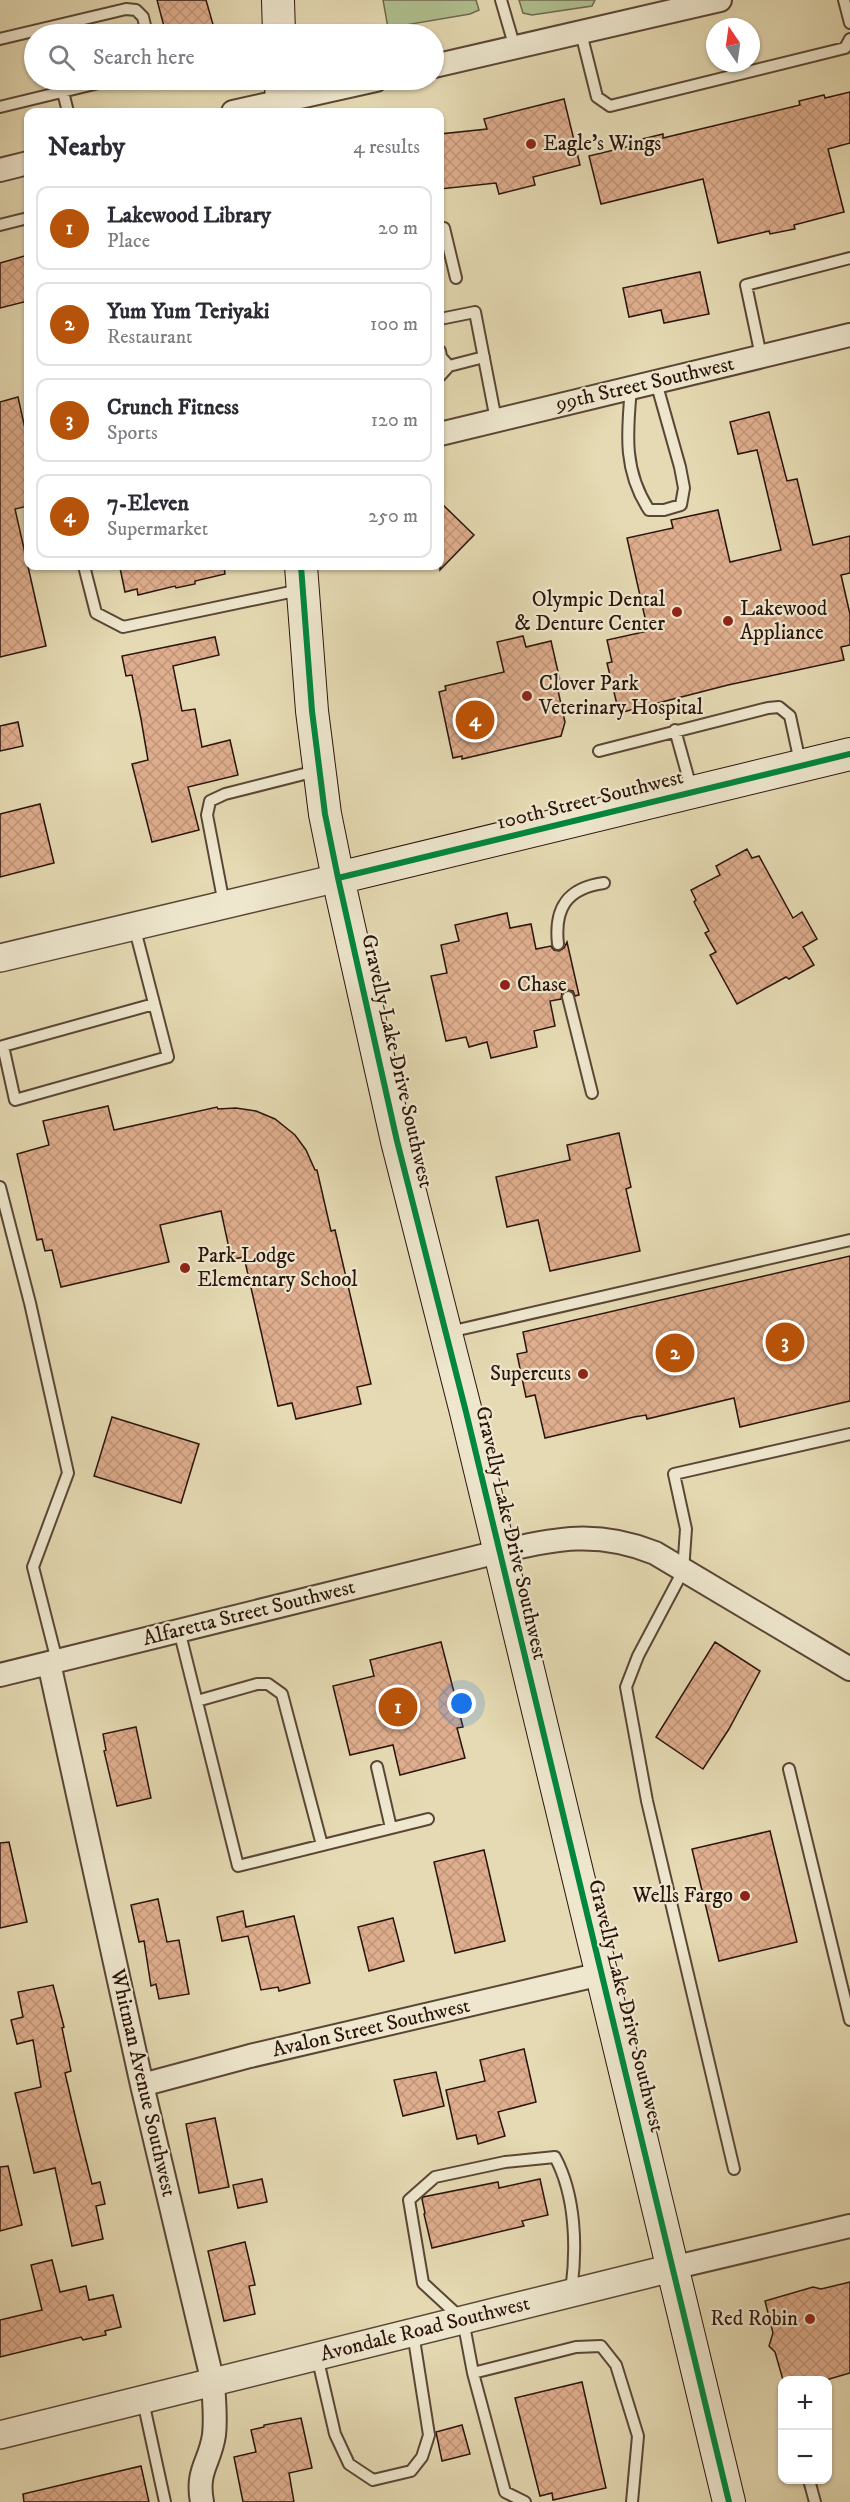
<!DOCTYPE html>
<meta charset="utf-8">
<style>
body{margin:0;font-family:"IM FELL DW Pica",serif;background:#f7f7f7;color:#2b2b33}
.controls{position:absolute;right:18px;bottom:18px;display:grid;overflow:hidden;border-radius:12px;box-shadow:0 2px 4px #0004}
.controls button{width:54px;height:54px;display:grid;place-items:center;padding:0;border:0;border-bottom:2px solid #e1e1e2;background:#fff;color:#2b2b33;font:30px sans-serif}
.compass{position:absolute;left:706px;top:18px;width:54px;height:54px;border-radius:50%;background:#fff;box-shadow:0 2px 4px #0004;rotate:347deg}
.you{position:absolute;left:462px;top:1704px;width:21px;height:21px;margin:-15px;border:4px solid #fff;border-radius:50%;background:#1a73e8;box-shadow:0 0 0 9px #1a73e833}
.badge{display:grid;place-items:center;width:39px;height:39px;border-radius:50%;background:#b45309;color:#fff;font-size:20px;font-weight:700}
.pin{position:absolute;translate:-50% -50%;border:3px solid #fff;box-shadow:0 2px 6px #0006}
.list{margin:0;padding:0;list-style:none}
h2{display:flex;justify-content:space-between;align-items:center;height:78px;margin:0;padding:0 24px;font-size:26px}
h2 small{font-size:20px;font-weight:400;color:#7c7c81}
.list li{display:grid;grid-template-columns:39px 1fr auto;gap:18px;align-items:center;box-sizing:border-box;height:84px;margin:0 12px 12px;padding:0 12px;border:2px solid #e1e1e2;border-radius:12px}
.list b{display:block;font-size:22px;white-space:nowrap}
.list p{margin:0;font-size:20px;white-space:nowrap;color:#7c7c81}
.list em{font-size:20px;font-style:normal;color:#7c7c81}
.icon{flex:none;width:33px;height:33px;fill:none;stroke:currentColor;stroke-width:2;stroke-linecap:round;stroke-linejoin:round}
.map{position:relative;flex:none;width:850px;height:2502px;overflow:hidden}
.search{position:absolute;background:#fff;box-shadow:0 2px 4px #0004;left:24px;top:24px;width:420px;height:66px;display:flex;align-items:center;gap:15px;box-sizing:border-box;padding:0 21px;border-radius:33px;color:#7c7c81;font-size:22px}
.panel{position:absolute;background:#fff;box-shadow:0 2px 4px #0004;left:24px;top:108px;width:420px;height:462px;border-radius:12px}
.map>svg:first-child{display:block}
</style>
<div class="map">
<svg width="850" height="2502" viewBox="0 0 850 2502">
<defs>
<pattern id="building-cross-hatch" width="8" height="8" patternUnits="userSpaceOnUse" patternTransform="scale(1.5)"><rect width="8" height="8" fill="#dfae8e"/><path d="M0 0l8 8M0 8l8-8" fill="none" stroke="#c09579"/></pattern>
</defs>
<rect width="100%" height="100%" fill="#e5dab3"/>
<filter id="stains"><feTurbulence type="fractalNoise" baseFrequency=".00333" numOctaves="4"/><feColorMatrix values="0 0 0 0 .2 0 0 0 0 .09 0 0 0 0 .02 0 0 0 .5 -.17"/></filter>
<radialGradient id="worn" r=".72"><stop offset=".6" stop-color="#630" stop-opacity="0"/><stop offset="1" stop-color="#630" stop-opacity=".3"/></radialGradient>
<path fill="#b0c090" stroke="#6e6a4e" stroke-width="1.5" d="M 383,0 L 476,0 L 479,10 L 470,14 L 388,28 Z
M 519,0 L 595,0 L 592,6 L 532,15 L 523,13 Z"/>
<path fill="url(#building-cross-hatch)" stroke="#2b140c" stroke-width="1.5" d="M 157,0 L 206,0 L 214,28 L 188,34 L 166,34 Z
M 850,92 L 850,143 L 828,149 L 844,212 L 794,225 L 795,229 L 770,234 L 769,231 L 718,243 L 703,179 L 601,204 L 589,156 L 639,144 L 638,140 L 663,134 L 663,138 L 800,105 L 799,101 L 824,95 L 825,98 Z
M 564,99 L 580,165 L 533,177 L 535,185 L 499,194 L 496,183 L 440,189 L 440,134 L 487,129 L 484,119 Z
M 28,255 L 28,301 L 0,308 L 0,263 Z
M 700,272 L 709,314 L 664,323 L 661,310 L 629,317 L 623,288 Z
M 18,397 L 28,442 L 28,506 L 15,509 L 46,646 L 0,657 L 0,402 Z
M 769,412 L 787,481 L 797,479 L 813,545 L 850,536 L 850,573 L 841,575 L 850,614 L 850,645 L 841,647 L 844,660 L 728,685 L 619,713 L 607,663 L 612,662 L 607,640 L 648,631 L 627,538 L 673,528 L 671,520 L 718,510 L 730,562 L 781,550 L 757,450 L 738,454 L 730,422 Z
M 440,502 L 474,535 L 440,570 Z
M 131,566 L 224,566 L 225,574 L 195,581 L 195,584 L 176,588 L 175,586 L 138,595 L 137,589 L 125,592 L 120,568 Z
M 523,636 L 526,647 L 551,641 L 561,685 L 557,686 L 565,722 L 561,736 L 462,759 L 462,756 L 453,758 L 439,692 L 446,690 L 445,686 L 504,672 L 497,642 Z
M 215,637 L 219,655 L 173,666 L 182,711 L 195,709 L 202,747 L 230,740 L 238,775 L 188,787 L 199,830 L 152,842 L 132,764 L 148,760 L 141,719 L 132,675 L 126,676 L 122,656 Z
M 18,722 L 23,746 L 0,751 L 0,726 Z
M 40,804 L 54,863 L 0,877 L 0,814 Z
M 747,849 L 752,858 L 759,856 L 793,918 L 802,912 L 817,939 L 803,947 L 814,965 L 789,979 L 786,977 L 737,1004 L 710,955 L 716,952 L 705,933 L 709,931 L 694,902 L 696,900 L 691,890 L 720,875 L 716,866 Z
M 507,913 L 510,928 L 531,924 L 536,949 L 551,946 L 554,950 L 559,951 L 564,948 L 567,942 L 579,995 L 575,996 L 573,991 L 567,990 L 562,992 L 561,999 L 550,1001 L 555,1026 L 534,1031 L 537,1047 L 491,1058 L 487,1042 L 469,1047 L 466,1037 L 446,1041 L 431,976 L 447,973 L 441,945 L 459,941 L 455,925 Z
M 108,1106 L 114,1130 L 217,1107 L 218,1109 L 236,1108 L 256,1111 L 275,1119 L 295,1135 L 306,1150 L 315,1170 L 317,1170 L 331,1231 L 335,1230 L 371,1384 L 357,1387 L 361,1404 L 296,1419 L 292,1403 L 278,1406 L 244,1257 L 234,1259 L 233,1253 L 230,1253 L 221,1211 L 160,1225 L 169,1262 L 61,1287 L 52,1250 L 45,1251 L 42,1239 L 37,1240 L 17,1154 L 49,1145 L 43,1121 Z
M 619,1133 L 631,1187 L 626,1189 L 640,1251 L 550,1271 L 538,1220 L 507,1227 L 496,1177 L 570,1160 L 567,1145 Z
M 850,1256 L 850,1401 L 740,1427 L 734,1398 L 647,1419 L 646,1415 L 634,1417 L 545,1438 L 535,1395 L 526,1397 L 517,1354 L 527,1352 L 523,1332 Z
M 112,1417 L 199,1444 L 181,1503 L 94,1476 Z
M 441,1642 L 463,1727 L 457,1728 L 465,1758 L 400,1775 L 393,1745 L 350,1755 L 333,1686 L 374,1676 L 370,1660 Z
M 715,1642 L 760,1671 L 729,1729 L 703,1769 L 656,1737 Z
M 136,1727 L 151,1798 L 117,1806 L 104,1751 L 106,1750 L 103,1734 Z
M 770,1831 L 797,1942 L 719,1961 L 692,1849 Z
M 9,1842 L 27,1922 L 0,1928 L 0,1843 Z
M 484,1850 L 505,1941 L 455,1953 L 434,1862 Z
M 158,1899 L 167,1942 L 179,1940 L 189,1994 L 159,1999 L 156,1984 L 151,1986 L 144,1941 L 139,1942 L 131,1905 Z
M 243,1911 L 246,1927 L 294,1916 L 310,1983 L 279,1991 L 278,1987 L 261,1990 L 248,1936 L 222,1941 L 217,1917 Z
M 393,1918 L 404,1961 L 369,1971 L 358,1927 Z
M 53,1985 L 64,2027 L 62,2028 L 71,2071 L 65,2073 L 77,2124 L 92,2184 L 100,2182 L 105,2204 L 96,2206 L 103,2239 L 72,2246 L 55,2168 L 34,2173 L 15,2093 L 41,2087 L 33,2040 L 17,2044 L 11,2020 L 23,2017 L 18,1992 Z
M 524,2049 L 536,2102 L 498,2112 L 505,2136 L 478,2144 L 476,2135 L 457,2139 L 446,2090 L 485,2081 L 480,2060 Z
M 436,2072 L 444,2106 L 403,2116 L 394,2080 Z
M 215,2118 L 229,2187 L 199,2193 L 186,2124 Z
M 8,2166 L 22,2225 L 0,2231 L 0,2167 Z
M 262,2179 L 267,2202 L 238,2208 L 233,2185 Z
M 540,2179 L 548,2215 L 522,2221 L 524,2226 L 432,2248 L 424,2214 L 425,2213 L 422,2199 L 423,2197 L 498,2182 L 499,2188 Z
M 245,2242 L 255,2285 L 249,2286 L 255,2314 L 224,2321 L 208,2251 Z
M 52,2260 L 60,2292 L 86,2286 L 89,2300 L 113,2295 L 121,2327 L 105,2331 L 106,2335 L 83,2340 L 81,2337 L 0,2357 L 0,2320 L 42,2310 L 31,2265 Z
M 850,2282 L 850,2373 L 826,2380 L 783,2380 L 775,2352 L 769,2346 L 773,2333 L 765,2301 L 813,2287 L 821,2289 Z
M 582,2382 L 606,2488 L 553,2500 L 552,2493 L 540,2496 L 515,2398 Z
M 301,2418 L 312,2468 L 289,2473 L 294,2502 L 243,2502 L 234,2457 L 256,2452 L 251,2430 L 264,2427 L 264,2425 Z
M 462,2425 L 470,2454 L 442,2461 L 436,2432 Z
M 141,2466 L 149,2502 L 24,2502 L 23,2494 Z"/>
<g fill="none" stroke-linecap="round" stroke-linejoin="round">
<g stroke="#5a4636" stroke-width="14">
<path id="service" d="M 501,0 L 515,48
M 844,0 L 850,23
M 581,33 L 597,97 L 610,106 L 845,48 L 850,39
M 0,39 L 126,9 L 136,10 L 143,17 L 147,34
M 63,92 L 68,112
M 0,107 L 111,80
M 0,225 L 28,218
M 440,229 L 444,228 L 456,278
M 440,319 L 475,312 L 496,420
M 440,351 L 441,357 L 449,366 L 484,357
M 761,356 L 746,285 L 850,258
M 440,376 L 449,366
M 631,388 C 627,433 623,470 649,510 L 664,510 L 681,505 L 684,488 L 680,467 L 656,382
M 84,566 L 96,613 L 123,627 L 300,590
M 675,730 L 692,791
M 599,751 L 768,708 L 779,707 L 790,716 L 800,762
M 224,904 L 207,815 L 210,801 L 225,794 L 316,771
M 134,926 L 168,1057 L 15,1100 L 3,1046 L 154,1004
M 558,944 C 554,908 567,888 604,883
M 568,997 L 592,1093
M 0,1187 L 30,1303 L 68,1473 L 33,1567 L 57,1661
M 449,1332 L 850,1240
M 179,1630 L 238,1866 L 428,1819
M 197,1701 L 257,1684 L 268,1684 L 282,1694 L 322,1845
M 377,1767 L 391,1828
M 789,1769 L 850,2020
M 734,2169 L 647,1801 L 626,1687 L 638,1656 L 683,1571 L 686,1529 L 674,1474 L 850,1434
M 571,2292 C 577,2249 576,2196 555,2157 L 505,2162 L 435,2177 L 409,2200 L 423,2283 L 463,2320 L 473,2373 L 576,2347 L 601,2346 L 616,2365 L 638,2436 L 632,2502
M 317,2356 L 335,2434 L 349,2464 L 373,2480 L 411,2471 L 422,2457 L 429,2435 L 413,2333
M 473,2373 L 505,2492 L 525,2502
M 143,2401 L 165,2502
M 809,2480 L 815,2502"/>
</g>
<g stroke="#5a4636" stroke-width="26">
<path id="minor" d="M 434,66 L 720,0
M 233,112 L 376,80
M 0,170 L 28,163
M 440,434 L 850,335
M 49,1663 L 142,2085 L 213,2383 C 214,2400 216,2418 214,2435 C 210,2463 196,2470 202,2502
M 0,1675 L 498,1552 C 556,1538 598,1530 655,1553 L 850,1669
M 142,2085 L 250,2056 L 601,1974
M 672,2268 L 850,2226"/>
</g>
<g stroke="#5a4636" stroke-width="30">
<path id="tertiary" d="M 0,958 L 338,878
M 0,2435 L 672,2268"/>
</g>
<g stroke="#2b140c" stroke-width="34">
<path id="secondary" d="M 278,0 L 279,34
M 281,80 L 282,112
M 301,566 L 312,711 L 325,814 L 338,878 L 397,1141 L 466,1412 L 729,2502
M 338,878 L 850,754"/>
</g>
<use href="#service" stroke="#eee7ce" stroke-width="10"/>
<use href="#minor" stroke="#eee7ce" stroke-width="22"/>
<use href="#tertiary" stroke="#eee7ce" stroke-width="27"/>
<use href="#secondary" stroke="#eee7ce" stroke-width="32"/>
<g stroke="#eee7ce" stroke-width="10">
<path id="cycleway" d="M 301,566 L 312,711 L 325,814 L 338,878 L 397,1141 L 466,1412 L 729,2502
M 338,878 L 850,754"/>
</g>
<use href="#cycleway" stroke="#00873e" stroke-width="6"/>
</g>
<g fill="#8f2418" stroke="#eee7ce" stroke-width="2">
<circle cx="531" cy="144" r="6"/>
<circle cx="677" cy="612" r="6"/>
<circle cx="728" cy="621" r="6"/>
<circle cx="527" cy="696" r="6"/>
<circle cx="505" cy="985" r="6"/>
<circle cx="185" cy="1268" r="6"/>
<circle cx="583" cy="1374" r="6"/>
<circle cx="745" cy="1896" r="6"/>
<circle cx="810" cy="2319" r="6"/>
</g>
<g text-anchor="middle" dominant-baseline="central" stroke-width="4.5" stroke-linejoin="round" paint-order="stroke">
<g font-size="21" fill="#2b140c" stroke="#eee7ce" text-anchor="start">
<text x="543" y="144">Eagle's Wings</text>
<text x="665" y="600" text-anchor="end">Olympic Dental<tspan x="665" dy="24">&amp; Denture Center</tspan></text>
<text x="740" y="609">Lakewood<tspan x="740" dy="24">Appliance</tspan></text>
<text x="539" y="684">Clover Park<tspan x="539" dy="24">Veterinary Hospital</tspan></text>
<text x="517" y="985">Chase</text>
<text x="197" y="1256">Park Lodge<tspan x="197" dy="24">Elementary School</tspan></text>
<text x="571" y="1374" text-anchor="end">Supercuts</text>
<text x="733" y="1896" text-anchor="end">Wells Fargo</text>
<text x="798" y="2319" text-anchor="end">Red Robin</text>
</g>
<g font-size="21" fill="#2b140c" stroke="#eee7ce">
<text transform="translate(645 384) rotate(-13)">99th Street Southwest</text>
<text transform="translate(590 800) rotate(-14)">100th Street Southwest</text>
<text transform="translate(397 1061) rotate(77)">Gravelly Lake Drive Southwest</text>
<text transform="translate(511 1533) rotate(77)">Gravelly Lake Drive Southwest</text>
<text transform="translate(249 1613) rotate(-14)">Alfaretta Street Southwest</text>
<text transform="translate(626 2006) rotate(76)">Gravelly Lake Drive Southwest</text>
<text transform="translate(371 2028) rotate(-13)">Avalon Street Southwest</text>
<text transform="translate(143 2083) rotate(77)">Whitman Avenue Southwest</text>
<text transform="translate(425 2329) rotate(-14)">Avondale Road Southwest</text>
</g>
</g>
<rect width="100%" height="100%" filter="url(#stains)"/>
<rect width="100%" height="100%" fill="url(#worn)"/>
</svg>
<div class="controls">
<button>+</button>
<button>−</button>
</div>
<svg class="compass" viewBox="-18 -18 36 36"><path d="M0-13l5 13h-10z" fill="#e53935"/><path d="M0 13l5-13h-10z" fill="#7c7c81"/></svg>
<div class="you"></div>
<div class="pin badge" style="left:398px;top:1707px">1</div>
<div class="pin badge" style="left:675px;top:1353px">2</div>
<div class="pin badge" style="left:785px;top:1342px">3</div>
<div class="pin badge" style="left:475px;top:720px">4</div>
<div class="search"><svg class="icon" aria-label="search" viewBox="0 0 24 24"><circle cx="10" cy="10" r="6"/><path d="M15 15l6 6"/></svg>Search here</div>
<section class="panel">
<h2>Nearby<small>4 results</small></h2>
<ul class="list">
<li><span class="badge">1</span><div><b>Lakewood Library</b><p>Place</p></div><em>20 m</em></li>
<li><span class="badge">2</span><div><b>Yum Yum Teriyaki</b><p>Restaurant</p></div><em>100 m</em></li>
<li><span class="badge">3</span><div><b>Crunch Fitness</b><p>Sports</p></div><em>120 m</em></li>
<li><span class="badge">4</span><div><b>7-Eleven</b><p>Supermarket</p></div><em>250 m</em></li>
</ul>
</section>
</div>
